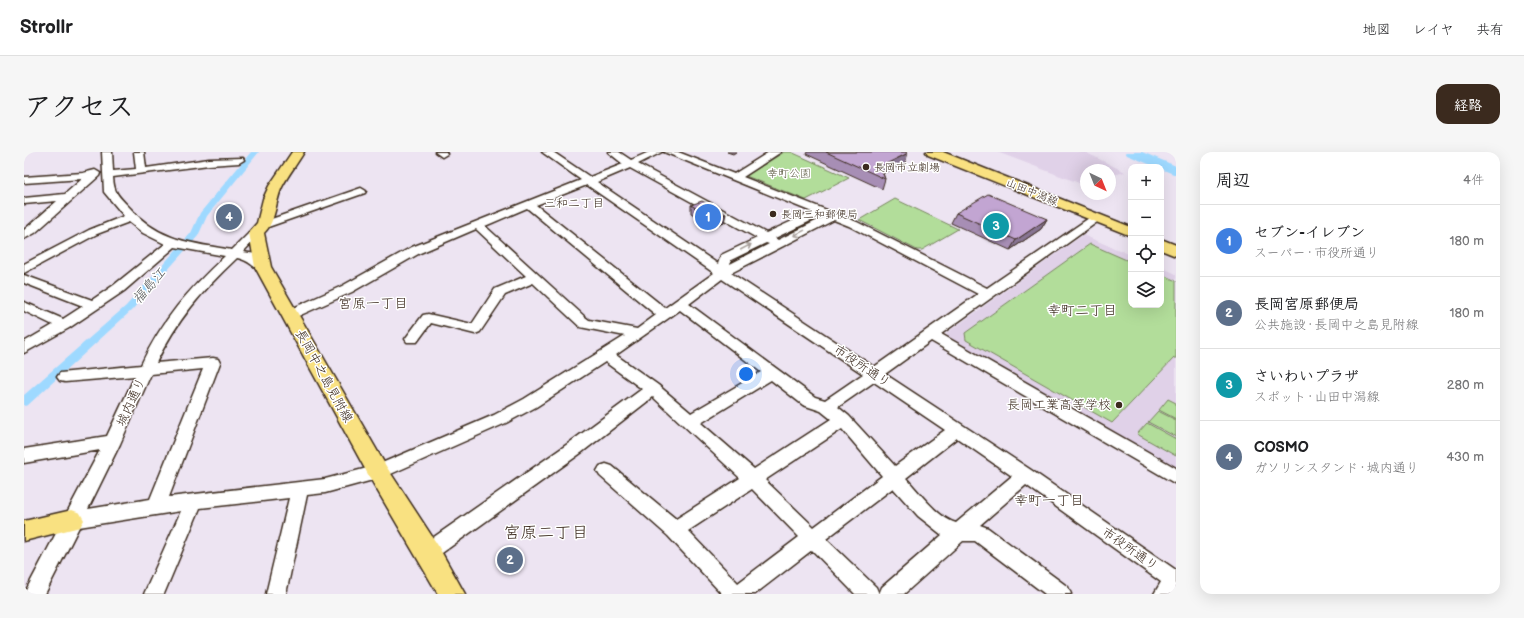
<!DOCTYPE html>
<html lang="ja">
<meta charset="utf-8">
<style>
body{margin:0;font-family:"Balsamiq Sans","Klee One",sans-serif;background:#f6f6f6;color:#202124}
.controls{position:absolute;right:12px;top:12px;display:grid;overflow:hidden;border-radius:8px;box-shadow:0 4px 16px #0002}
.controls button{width:36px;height:36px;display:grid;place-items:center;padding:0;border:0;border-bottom:1px solid #e0e0e0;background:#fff;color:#202124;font:20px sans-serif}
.compass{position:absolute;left:1056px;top:12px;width:36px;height:36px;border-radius:50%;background:#fff;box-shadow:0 4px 16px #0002;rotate:137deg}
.you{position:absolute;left:722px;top:222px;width:14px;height:14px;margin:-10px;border:3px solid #fff;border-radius:50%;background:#1a73e8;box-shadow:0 0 0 6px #1a73e833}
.badge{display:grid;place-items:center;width:26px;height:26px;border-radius:50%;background:#3b2a1e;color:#fff;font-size:13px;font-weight:700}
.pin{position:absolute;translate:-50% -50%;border:2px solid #fff;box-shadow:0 1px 4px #0006}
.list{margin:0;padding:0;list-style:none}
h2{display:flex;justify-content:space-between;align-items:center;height:52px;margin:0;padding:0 16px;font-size:17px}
h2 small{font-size:13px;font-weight:400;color:#757577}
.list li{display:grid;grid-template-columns:26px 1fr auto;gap:12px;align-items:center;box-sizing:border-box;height:72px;padding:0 16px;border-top:1px solid #e0e0e0}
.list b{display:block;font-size:15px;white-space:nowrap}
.list p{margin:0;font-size:13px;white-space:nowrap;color:#757577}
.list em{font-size:13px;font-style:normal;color:#757577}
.icon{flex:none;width:22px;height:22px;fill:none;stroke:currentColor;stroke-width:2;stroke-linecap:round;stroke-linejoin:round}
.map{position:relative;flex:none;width:1152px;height:442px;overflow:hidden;border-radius:12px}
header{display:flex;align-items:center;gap:24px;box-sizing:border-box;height:56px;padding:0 20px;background:#fff;border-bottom:1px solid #e0e0e0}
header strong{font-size:19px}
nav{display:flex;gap:22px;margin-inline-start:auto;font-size:14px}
.intro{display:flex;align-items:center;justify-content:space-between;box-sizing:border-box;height:96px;padding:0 24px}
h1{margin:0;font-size:28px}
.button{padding:10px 18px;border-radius:12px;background:#3b2a1e;color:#fff;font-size:14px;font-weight:700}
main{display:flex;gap:24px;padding:0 24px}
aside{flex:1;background:#fff;border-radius:12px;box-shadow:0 4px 16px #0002}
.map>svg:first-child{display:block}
</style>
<header>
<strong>Strollr</strong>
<nav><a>地図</a><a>レイヤ</a><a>共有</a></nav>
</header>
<div class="intro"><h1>アクセス</h1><a class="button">経路</a></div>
<main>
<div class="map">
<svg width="1152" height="442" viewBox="0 0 1152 442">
<rect width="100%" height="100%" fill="#ede4f2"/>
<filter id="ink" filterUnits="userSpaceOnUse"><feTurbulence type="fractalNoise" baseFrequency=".025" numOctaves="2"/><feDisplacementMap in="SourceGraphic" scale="8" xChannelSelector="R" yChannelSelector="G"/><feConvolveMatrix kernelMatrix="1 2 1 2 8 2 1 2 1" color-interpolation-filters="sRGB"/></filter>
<g filter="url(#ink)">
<path fill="#e0d1e8" d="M 973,0 L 1061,0 L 1101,20 L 1086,24 L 1086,18 L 1062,18 L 1062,29 L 1055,31 Z
M 1059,83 L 1107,103 L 1107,153 L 1137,153 L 1137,115 L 1152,122 L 1152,319 L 924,187 L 923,181 Z"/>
<path fill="#b2dd9a" stroke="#76845c" d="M 760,0 L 767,0 L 825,26 L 782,48 L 722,24 Z
M 871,47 L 934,77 L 898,98 L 893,98 L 835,68 Z
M 1066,92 L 1107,110 L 1107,153 L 1137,153 L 1137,122 L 1152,129 L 1152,206 L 1150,206 L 1088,271 L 942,188 L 941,181 Z
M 1144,247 L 1152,251 L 1152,267 L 1135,258 Z
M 1134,259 L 1152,268 L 1152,285 L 1124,270 Z
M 1123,271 L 1152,287 L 1152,304 L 1113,282 Z"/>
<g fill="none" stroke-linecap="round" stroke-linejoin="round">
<path fill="#9ed9ff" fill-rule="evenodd" d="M 227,0 L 235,0 L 183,64 L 174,84 L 108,158 L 4,253 L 0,254 L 0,243 L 102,154 L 167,81 L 176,61 Z"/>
<path fill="#9ed9ff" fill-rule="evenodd" d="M 1101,0 L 1118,0 L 1152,14 L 1152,23 L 1137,17 L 1137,15 L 1132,15 L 1103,3 Z"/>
<g stroke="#3b2a1e" stroke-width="3">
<path id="minor" d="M 78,0 L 88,0 L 89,19 L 112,17 L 110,0 L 120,0 L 122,16 L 185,7 L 219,6 L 220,8 L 215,11 L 185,13 L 89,25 C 90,42 95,44 106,56 C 135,89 167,91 208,98 L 228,78 L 236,78 L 238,80 L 236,82 L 219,100 L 232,102 L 245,115 L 239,119 C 228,116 228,109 213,106 C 178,139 153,168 132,211 L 189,206 L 194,207 L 196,211 L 145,345 L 301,327 L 351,314 L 470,263 L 500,247 L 601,184 L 556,175 L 509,131 L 481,143 L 456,180 L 451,182 L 407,171 L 393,190 L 383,190 L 381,187 L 399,163 L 404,162 L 448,172 L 471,137 L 502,124 L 452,77 L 396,101 L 328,140 L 270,166 L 260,166 L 258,163 L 260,160 L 318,134 L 388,95 L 557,28 L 518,0 L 529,0 L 566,25 L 599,12 L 584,0 L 595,0 L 607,8 L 625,0 L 638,0 L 614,12 L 742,81 L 788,60 L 640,0 L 654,0 L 710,22 L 745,0 L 757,0 L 719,25 L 833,70 L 963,136 L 1068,64 L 1076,64 L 1078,66 L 1076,68 L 917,182 L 1152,316 L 1152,332 L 907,189 L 861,222 L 1007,318 L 1152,418 L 1152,442 L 1130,442 L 1137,430 L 1002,333 L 956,373 L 964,376 L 1044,435 L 1047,442 L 1021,442 L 951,389 L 939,389 L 880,442 L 831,442 L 788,398 L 731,442 L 698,442 L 644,384 L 576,324 L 573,319 L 576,314 L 582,312 L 588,314 L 652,367 L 716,326 L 629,245 L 557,301 L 411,406 L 404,409 L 397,406 L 394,400 L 397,394 L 545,291 L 618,237 L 581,210 L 512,255 L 482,271 L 360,325 L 301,341 L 283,343 L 262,442 L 242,442 L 265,346 L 176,356 L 140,442 L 120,442 L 157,359 L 55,375 L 21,442 L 0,442 L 76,298 L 0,311 L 0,297 L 83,284 L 111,224 L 41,230 L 36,229 L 33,225 L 36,221 L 117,213 C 138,168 165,137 201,104 L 151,95 L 100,139 L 45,176 L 0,201 L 0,190 L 29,173 L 0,159 L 0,150 L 39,167 L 59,154 L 0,131 L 0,123 L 68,148 L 90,133 L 141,92 L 119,81 L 105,70 L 73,82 L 0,121 L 0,112 L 65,78 L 100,64 L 80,40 ZM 606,16 L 733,86 L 697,103 L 694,112 L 573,30 ZM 563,33 L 690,121 L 641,156 L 512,53 ZM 503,56 L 632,163 L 613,177 L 565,168 L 561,165 L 461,74 ZM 797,64 L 800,65 L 754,88 L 751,86 ZM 810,68 L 825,74 L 954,142 L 850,215 L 707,121 ZM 742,91 L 745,92 L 706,112 L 707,108 ZM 698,127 L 839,222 L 801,248 L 791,245 L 665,152 ZM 656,158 L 737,220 L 667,261 L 634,233 L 592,203 ZM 179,217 L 126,347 L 64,357 L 96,292 L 127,222 ZM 747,228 L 779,253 L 797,259 L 807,267 L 730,317 L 677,271 ZM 850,230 L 921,278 L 871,314 L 825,264 L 814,255 ZM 818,277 L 858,324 L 790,375 L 741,328 ZM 933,286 L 988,324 L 932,371 C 914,366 895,340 882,326 ZM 869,336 L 894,364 L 918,383 L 858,435 L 855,442 L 852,435 L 802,387 ZM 728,337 L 775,385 L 714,431 L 664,379 Z
M 411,0 L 422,0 L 423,2 L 418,5 Z
M 71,18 L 76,21 L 75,24 L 11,81 L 0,87 L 0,78 L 33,49 L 0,52 L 0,46 L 41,42 L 58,27 L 0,31 L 0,25 L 59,21 Z
M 337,36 L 342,39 L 341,41 L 244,75 L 240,76 L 234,73 L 236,71 Z"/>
</g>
<g stroke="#3b2a1e" stroke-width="3">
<path id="major" d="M 268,0 L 280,0 C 273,12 264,23 258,35 C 251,50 252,70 240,81 L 247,115 L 362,314 L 413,392 L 441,442 L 414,442 L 346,326 L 231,115 L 225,80 L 233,71 L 239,47 L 245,34 Z
M 902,0 L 919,0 L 1107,75 L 1107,84 L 904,3 Z
M 1137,87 L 1152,93 L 1152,104 L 1137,98 Z
M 48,358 L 56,361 L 60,368 L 56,375 L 0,389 L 0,369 Z"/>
</g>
<use href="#minor" fill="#fff" fill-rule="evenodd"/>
<use href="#major" fill="#f9e181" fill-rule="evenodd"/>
</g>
<path fill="#a78eb5" stroke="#3b2a1e" d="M 703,0 L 712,0 L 709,2 Z
M 783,0 L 881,0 L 881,11 L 859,21 L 861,27 L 858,37 L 782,2 Z
M 667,53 L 700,70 L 687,75 L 667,61 Z
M 932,61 L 1023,67 L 1017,77 L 986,98 L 927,71 Z"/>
<path fill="#887493" stroke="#3b2a1e" d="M 884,1 L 881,11 L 854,24 L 856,15 Z
M 702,62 L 700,70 L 687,75 L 689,67 Z
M 1023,67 L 1017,77 L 986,98 L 992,88 Z"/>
<path fill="#c2a5d2" stroke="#3b2a1e" d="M 802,0 L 881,0 L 884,1 L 856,15 L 861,27 Z
M 964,42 L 1023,67 L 992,88 L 932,61 Z
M 678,49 L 702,62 L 689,67 L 667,53 Z"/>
<defs><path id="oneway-shaft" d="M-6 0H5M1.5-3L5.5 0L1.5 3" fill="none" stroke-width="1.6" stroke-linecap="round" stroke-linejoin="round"/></defs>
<g stroke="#a79f9a">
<use href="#oneway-shaft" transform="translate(775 81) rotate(154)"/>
<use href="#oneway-shaft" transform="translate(722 95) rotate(-28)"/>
</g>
</g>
<g fill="#3b2a1e" stroke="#fff" stroke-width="1.5">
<circle cx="842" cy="15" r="4"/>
<circle cx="749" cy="62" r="4"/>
<circle cx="1095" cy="253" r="4"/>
</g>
<g text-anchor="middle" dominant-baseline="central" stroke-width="3" stroke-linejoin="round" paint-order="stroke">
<g font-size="11" fill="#3b2a1e" stroke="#fff" text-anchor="start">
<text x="850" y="15">長岡市立劇場</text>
<text x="757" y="62">長岡三和郵便局</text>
</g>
<g font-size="11" fill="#59573d" stroke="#fff">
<text x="765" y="21">幸町公園</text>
</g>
<g font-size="11" fill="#3b2a1e" stroke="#fff">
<text transform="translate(1008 40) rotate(22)">山田中潟線</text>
</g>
<g font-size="12" fill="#3b2a1e" stroke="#fff">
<text x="550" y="51">三和二丁目</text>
</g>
<g font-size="13" fill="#3b2a1e" stroke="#fff">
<text transform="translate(838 214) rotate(34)">市役所通り</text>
<text transform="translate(300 224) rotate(61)">長岡中之島見附線</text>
<text transform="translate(107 250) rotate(-65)">城内通り</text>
<text transform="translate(1106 397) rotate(35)">市役所通り</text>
</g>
<g font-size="13" fill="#3b2a1e" stroke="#fff" text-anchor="end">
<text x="1087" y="253">長岡工業高等学校</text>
</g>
<g font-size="14" font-style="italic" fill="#545656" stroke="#fff">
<text transform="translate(125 134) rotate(-49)">福島江</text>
</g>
<g font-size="14" fill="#3b2a1e" stroke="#fff">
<text x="349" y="151">宮原一丁目</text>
<text x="1058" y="158">幸町二丁目</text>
<text x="1025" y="348">幸町一丁目</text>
</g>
<g font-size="17" fill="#3b2a1e" stroke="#fff">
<text x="522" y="381">宮原二丁目</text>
</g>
</g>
</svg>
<div class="controls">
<button>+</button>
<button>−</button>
<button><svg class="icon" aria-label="locate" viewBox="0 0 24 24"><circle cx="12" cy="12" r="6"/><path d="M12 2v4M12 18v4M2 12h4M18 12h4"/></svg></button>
<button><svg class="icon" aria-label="layers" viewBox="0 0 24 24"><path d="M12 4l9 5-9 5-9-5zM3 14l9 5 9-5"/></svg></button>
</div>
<svg class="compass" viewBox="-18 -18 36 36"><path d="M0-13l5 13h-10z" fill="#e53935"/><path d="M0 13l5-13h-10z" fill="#757577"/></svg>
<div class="you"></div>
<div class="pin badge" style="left:684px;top:65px;background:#3f7fe0">1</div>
<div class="pin badge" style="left:486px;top:408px;background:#5c6f8a">2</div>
<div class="pin badge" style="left:972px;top:74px;background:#0f9aa8">3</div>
<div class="pin badge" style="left:205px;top:65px;background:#5c6f8a">4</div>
</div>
<aside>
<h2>周辺<small>4件</small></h2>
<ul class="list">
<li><span class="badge" style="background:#3f7fe0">1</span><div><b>セブン-イレブン</b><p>スーパー · 市役所通り</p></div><em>180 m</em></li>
<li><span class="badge" style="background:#5c6f8a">2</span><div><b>長岡宮原郵便局</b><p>公共施設 · 長岡中之島見附線</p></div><em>180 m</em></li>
<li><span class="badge" style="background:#0f9aa8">3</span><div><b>さいわいプラザ</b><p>スポット · 山田中潟線</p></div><em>280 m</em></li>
<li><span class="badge" style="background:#5c6f8a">4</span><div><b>COSMO</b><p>ガソリンスタンド · 城内通り</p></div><em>430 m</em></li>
</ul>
</aside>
</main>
